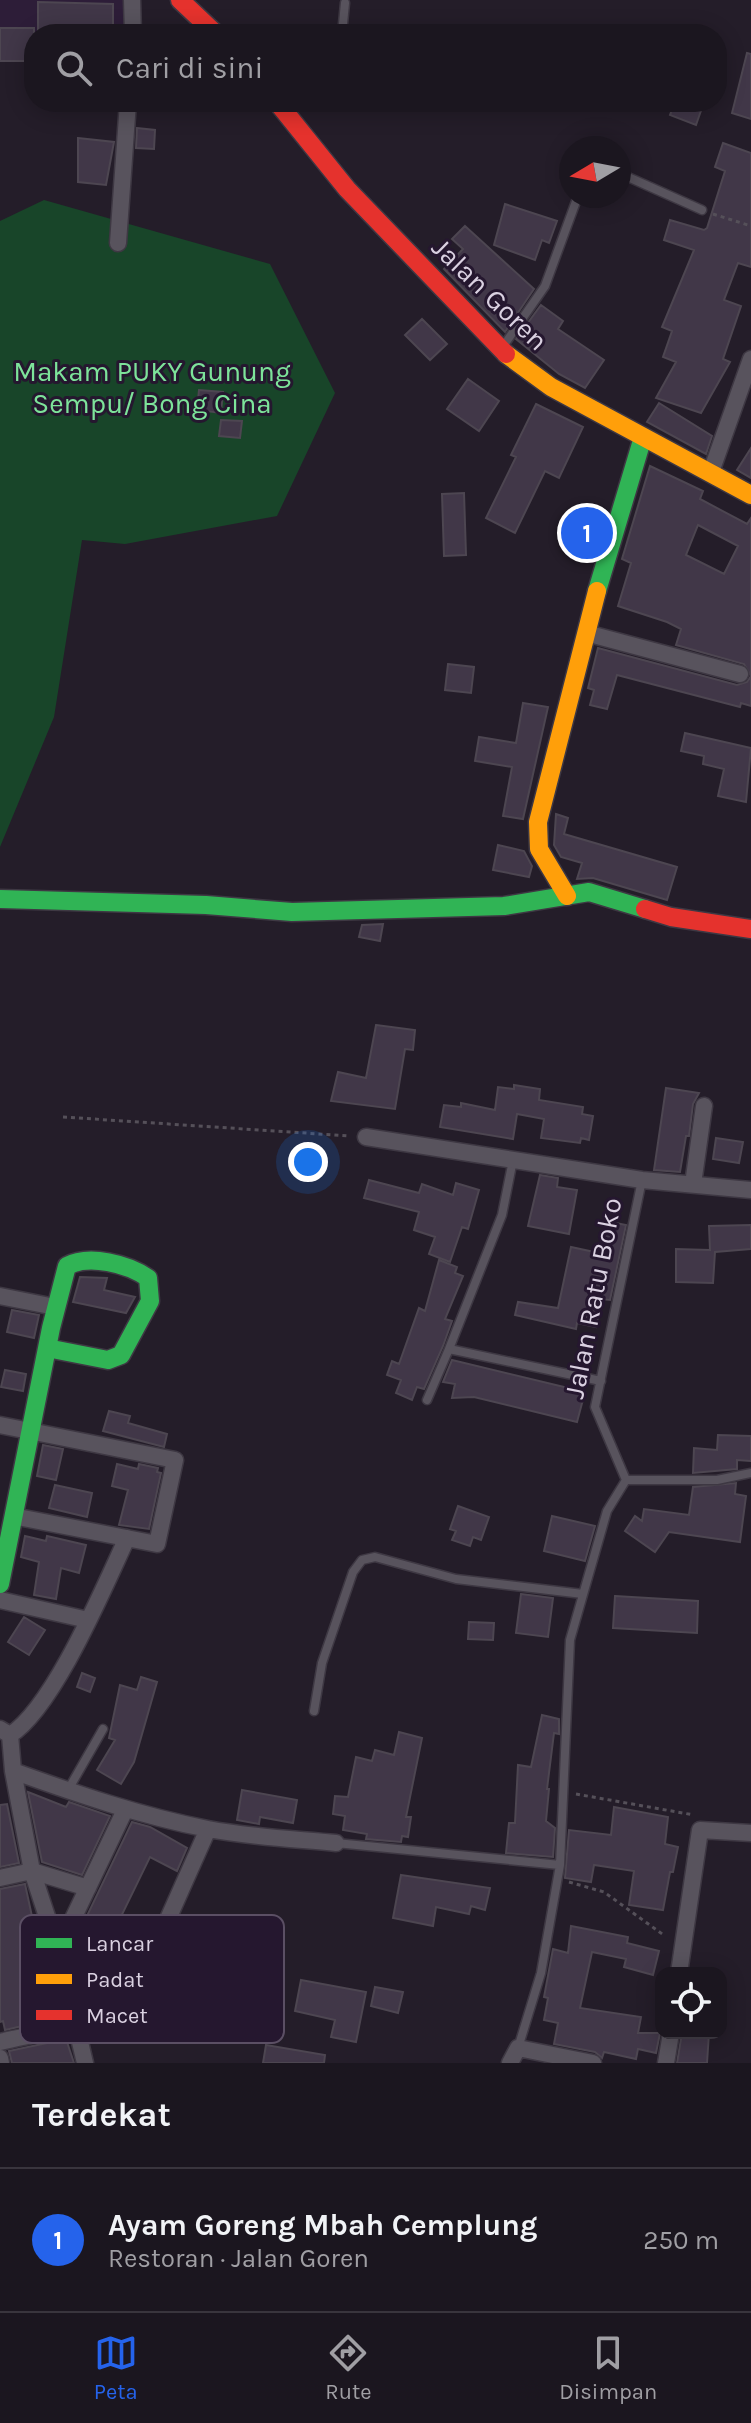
<!DOCTYPE html>
<html lang="id">
<meta charset="utf-8">
<style>
body{margin:0;font-family:Karla,sans-serif;background:#241f28;color:#f1f3f6}
.controls{position:absolute;right:24px;bottom:24px;display:grid;overflow:hidden;border-radius:16px;box-shadow:0 4px 20px #0003}
.controls button{width:72px;height:72px;display:grid;place-items:center;padding:0;border:0;border-bottom:2px solid #39353d;background:#1b161f;color:#f1f3f6;font:40px sans-serif}
.compass{position:absolute;left:559px;top:136px;width:72px;height:72px;border-radius:50%;background:#1b161f;box-shadow:0 4px 20px #0003;rotate:260deg}
.you{position:absolute;left:308px;top:1162px;width:28px;height:28px;margin:-20px;border:6px solid #fff;border-radius:50%;background:#1a73e8;box-shadow:0 0 0 12px #1a73e833}
.badge{display:grid;place-items:center;width:52px;height:52px;border-radius:50%;background:#2563eb;color:#fff;font-size:26px;font-weight:700}
.pin{position:absolute;translate:-50% -50%;border:4px solid #fff;box-shadow:0 2px 8px #0006}
.list{margin:0;padding:0;list-style:none}
h2{display:flex;justify-content:space-between;align-items:center;height:104px;margin:0;padding:0 32px;font-size:34px}
h2 small{font-size:26px;font-weight:400;color:#a09fa4}
.list li{display:grid;grid-template-columns:52px 1fr auto;gap:24px;align-items:center;box-sizing:border-box;height:144px;padding:0 32px;border-top:2px solid #39353d}
.list b{display:block;font-size:30px;white-space:nowrap}
.list p{margin:0;font-size:26px;white-space:nowrap;color:#a09fa4}
.list em{font-size:26px;font-style:normal;color:#a09fa4}
.icon{flex:none;width:44px;height:44px;fill:none;stroke:currentColor;stroke-width:2;stroke-linecap:round;stroke-linejoin:round}
.map{position:relative;flex:none;width:751px;height:2063px;overflow:hidden}
.search{position:absolute;background:#1b161f;box-shadow:0 4px 20px #0003;left:24px;right:24px;top:24px;height:88px;display:flex;align-items:center;gap:20px;box-sizing:border-box;padding:0 28px;border-radius:32px;color:#a09fa4;font-size:30px}
.sheet{height:248px;background:#1b161f}
nav{display:flex;justify-content:space-around;align-items:center;box-sizing:border-box;height:112px;border-top:2px solid #39353d;background:#1b161f;font-size:22px;color:#a09fa4}
nav a{display:grid;justify-items:center;gap:4px}
nav .on{color:#2563eb}
.map>svg:first-child{display:block}
</style>
<div class="map">
<svg width="751" height="2063" viewBox="0 0 751 2063">
<rect width="100%" height="100%" fill="#241d29"/>
<path fill="#2d1d38" d="M 0,0 L 128,0 L 129,34 L 34,34 L 0,56 Z"/>
<path fill="#184529" d="M 44,200 L 270,264 L 335,393 L 277,516 L 125,544 L 82,540 L 54,717 L 0,847 L 0,221 Z"/>
<path fill="#413748" stroke="#4d4651" stroke-width="2" fill-rule="evenodd" d="M 38,2 L 113,4 L 113,34 L 38,34 Z
M 0,28 L 34,28 L 34,61 L 0,61 Z
M 747,53 L 751,54 L 751,119 L 732,113 Z
M 675,102 L 704,102 L 696,125 L 670,115 Z
M 137,128 L 155,130 L 154,149 L 136,148 Z
M 78,138 L 114,142 L 106,185 L 78,182 Z
M 723,143 L 751,153 L 751,267 L 738,263 L 724,300 L 741,306 L 723,359 L 730,362 L 701,413 L 656,398 L 676,362 L 663,357 L 672,331 L 662,327 L 694,250 L 664,240 L 670,220 L 704,230 L 707,228 L 725,171 L 715,167 Z
M 505,204 L 557,221 L 549,243 L 542,240 L 535,260 L 494,245 Z
M 465,226 L 534,289 L 505,332 L 444,269 L 463,249 L 452,239 Z
M 541,305 L 563,321 L 558,329 L 604,360 L 585,388 L 559,374 L 516,339 Z
M 422,319 L 447,344 L 430,360 L 405,335 Z
M 468,379 L 499,401 L 479,431 L 447,409 Z
M 199,390 L 223,392 L 221,413 L 197,410 Z
M 659,403 L 712,436 L 706,454 L 647,422 Z
M 536,404 L 583,427 L 559,478 L 545,471 L 515,533 L 486,518 L 516,457 L 511,455 Z
M 221,420 L 242,421 L 240,438 L 219,436 Z
M 751,448 L 751,478 L 737,470 Z
M 650,466 L 703,491 L 700,499 L 747,524 L 751,518 L 751,706 L 741,703 L 740,707 L 617,675 L 607,709 L 590,705 L 594,690 L 588,688 L 598,648 L 737,685 L 747,682 L 751,676 L 744,664 L 676,645 L 681,629 L 667,622 L 618,606 L 631,563 L 622,559 ZM 698,525 L 738,546 L 724,574 L 686,555 Z
M 464,493 L 466,555 L 444,556 L 442,494 Z
M 448,664 L 474,667 L 471,693 L 445,690 Z
M 523,703 L 548,707 L 523,819 L 503,816 L 512,767 L 475,761 L 479,737 L 516,743 Z
M 685,733 L 751,748 L 746,802 L 718,796 L 724,769 L 703,764 L 704,756 L 681,751 Z
M 556,814 L 568,818 L 564,834 L 677,867 L 667,900 L 593,878 L 577,879 L 582,863 L 561,857 L 554,845 Z
M 498,845 L 524,851 L 532,866 L 529,877 L 493,870 Z
M 383,924 L 380,941 L 359,937 L 362,925 Z
M 376,1025 L 415,1030 L 413,1050 L 405,1049 L 395,1109 L 331,1101 L 338,1072 L 366,1078 Z
M 514,1085 L 540,1089 L 539,1100 L 583,1107 L 582,1114 L 593,1116 L 589,1140 L 581,1138 L 580,1143 L 541,1138 L 544,1119 L 517,1114 L 513,1139 L 440,1127 L 444,1105 L 461,1107 L 461,1103 L 495,1110 L 498,1087 L 514,1089 Z
M 666,1088 L 699,1093 L 693,1104 L 689,1136 L 686,1136 L 680,1172 L 654,1170 Z
M 716,1138 L 743,1142 L 739,1163 L 713,1159 Z
M 540,1175 L 558,1178 L 557,1187 L 577,1190 L 569,1234 L 528,1226 Z
M 369,1180 L 419,1193 L 422,1184 L 453,1195 L 456,1183 L 479,1190 L 468,1229 L 462,1227 L 450,1262 L 429,1254 L 435,1237 L 414,1230 L 419,1212 L 364,1198 Z
M 606,1221 L 626,1225 L 610,1300 L 601,1299 L 596,1327 L 577,1323 L 576,1329 L 515,1315 L 518,1302 L 558,1308 L 571,1247 L 599,1253 Z
M 751,1225 L 751,1249 L 715,1252 L 713,1283 L 676,1282 L 676,1249 L 710,1250 L 709,1226 Z
M 439,1260 L 457,1267 L 455,1273 L 463,1276 L 445,1319 L 452,1321 L 443,1346 L 424,1389 L 417,1387 L 412,1400 L 396,1393 L 401,1380 L 387,1375 L 392,1361 L 399,1364 L 419,1308 L 425,1311 Z
M 80,1277 L 107,1278 L 104,1290 L 135,1297 L 126,1313 L 73,1302 Z
M 12,1310 L 39,1315 L 34,1338 L 7,1332 Z
M 452,1360 L 585,1392 L 577,1422 L 474,1397 L 452,1398 L 455,1384 L 443,1382 Z
M 5,1370 L 26,1374 L 23,1391 L 1,1387 Z
M 109,1411 L 130,1416 L 128,1423 L 167,1434 L 164,1447 L 103,1431 Z
M 718,1435 L 751,1436 L 751,1461 L 737,1460 L 737,1469 L 693,1473 L 694,1448 L 717,1450 Z
M 43,1445 L 63,1449 L 56,1480 L 37,1476 Z
M 117,1464 L 138,1469 L 139,1464 L 158,1468 L 157,1472 L 161,1473 L 149,1529 L 119,1525 L 128,1490 L 112,1486 Z
M 736,1483 L 735,1494 L 746,1496 L 740,1542 L 669,1532 L 655,1552 L 625,1531 L 635,1516 L 642,1521 L 644,1509 L 689,1515 L 693,1487 Z
M 55,1485 L 92,1493 L 87,1517 L 49,1508 Z
M 458,1506 L 489,1517 L 481,1540 L 473,1537 L 470,1546 L 452,1540 L 456,1531 L 450,1529 Z
M 552,1516 L 595,1526 L 585,1561 L 544,1551 Z
M 25,1536 L 46,1541 L 47,1536 L 86,1545 L 79,1573 L 61,1568 L 56,1599 L 34,1595 L 39,1562 L 21,1557 Z
M 521,1594 L 553,1598 L 548,1637 L 516,1633 Z
M 615,1596 L 698,1601 L 697,1633 L 613,1628 Z
M 24,1617 L 45,1630 L 29,1655 L 8,1642 Z
M 469,1622 L 494,1623 L 493,1640 L 468,1639 Z
M 82,1673 L 95,1678 L 90,1692 L 77,1687 Z
M 141,1677 L 157,1682 L 134,1762 L 121,1784 L 97,1770 L 115,1740 L 109,1738 L 120,1685 L 137,1690 Z
M 542,1715 L 559,1719 L 559,1734 L 554,1733 L 547,1789 L 549,1789 L 546,1821 L 555,1828 L 553,1857 L 506,1853 L 509,1823 L 515,1823 L 518,1765 L 531,1767 Z
M 399,1732 L 422,1738 L 406,1817 L 411,1817 L 408,1837 L 402,1836 L 401,1842 L 366,1839 L 367,1834 L 343,1830 L 345,1816 L 333,1814 L 335,1796 L 348,1797 L 356,1757 L 372,1761 L 375,1750 L 394,1755 Z
M 242,1790 L 297,1800 L 293,1823 L 260,1817 L 259,1824 L 237,1820 Z
M 28,1792 L 66,1807 L 69,1802 L 110,1816 L 82,1875 L 42,1862 Z
M 7,1804 L 19,1863 L 0,1867 L 0,1805 Z
M 614,1807 L 668,1817 L 665,1844 L 678,1847 L 673,1872 L 670,1872 L 663,1910 L 629,1905 L 634,1871 L 594,1865 L 591,1882 L 565,1878 L 569,1830 L 611,1835 Z
M 132,1822 L 150,1827 L 187,1848 L 177,1871 L 150,1857 L 93,1974 L 73,1964 L 72,1960 L 81,1940 L 79,1938 L 84,1922 Z
M 401,1875 L 490,1888 L 485,1910 L 471,1906 L 469,1914 L 436,1907 L 433,1926 L 393,1918 Z
M 25,1884 L 36,1935 L 39,1934 L 42,1948 L 46,1948 L 47,1953 L 61,2017 L 5,2030 L 3,2021 L 0,2022 L 0,1889 Z
M 571,1926 L 628,1937 L 627,1943 L 659,1951 L 653,1975 L 624,1967 L 626,1959 L 592,1952 L 580,2008 L 641,2017 L 638,2033 L 660,2033 L 656,2053 L 638,2049 L 636,2059 L 604,2052 L 602,2058 L 595,2052 L 554,2044 L 558,2023 L 544,2020 L 548,1998 L 544,1997 L 553,1949 L 568,1953 Z
M 301,1980 L 366,1992 L 356,2042 L 331,2037 L 335,2020 L 295,2011 Z
M 375,1987 L 403,1992 L 398,2013 L 371,2006 Z
M 682,2033 L 709,2033 L 707,2063 L 677,2063 Z
M 66,2039 L 74,2063 L 12,2063 L 9,2051 Z
M 266,2045 L 325,2055 L 324,2063 L 263,2063 Z"/>
<g fill="none" stroke-linecap="round" stroke-linejoin="round">
<g stroke="#3e3843" stroke-width="11">
<path id="lane" d="M 342,34 L 345,3
M 619,173 L 702,210
M 502,348 L 545,286 L 578,196
M 449,1349 L 502,1215 L 513,1160
M 427,1400 L 449,1349 L 601,1381
M 626,1480 L 717,1480 L 751,1473
M 314,1711 L 322,1663 L 353,1572 L 362,1560 L 375,1557 L 456,1579 L 583,1594
M 68,1790 L 103,1729
M 336,1843 L 560,1865
M 518,2048 L 541,1973 L 560,1865 L 570,1640 L 607,1511 L 626,1480 L 595,1407 L 642,1180"/>
</g>
<g stroke="#3e3843" stroke-width="19">
<path id="street" d="M 132,0 L 133,34
M 118,243 L 128,102
M 711,472 L 751,359
M 586,633 L 740,674
M 366,1137 L 642,1180 L 751,1190
M 693,1184 L 704,1106
M 0,1296 L 55,1307
M 0,1425 L 175,1460 L 157,1544 L 13,1516
M 0,1600 L 88,1620
M 0,1729 L 10,1735 L 13,1771 C 77,1794 141,1816 208,1829 C 250,1837 294,1839 336,1843
M 10,1735 C 54,1707 104,1587 127,1538
M 13,1771 L 32,1871 L 58,1950 L 85,2063
M 0,1878 L 32,1871 L 88,1888
M 58,1950 L 125,1810
M 679,1973 L 700,1830 L 751,1833
M 0,2042 C 37,2033 103,2024 132,2000 L 208,1829
M 0,2058 L 1,2063
M 510,2063 L 518,2048 L 593,2063
M 666,2063 L 671,2033"/>
</g>
<g stroke="#3e3843" stroke-width="21">
<path id="fast" d="M 597,591 L 643,437
M 0,899 L 206,905 L 292,912 L 504,906 L 589,892 L 645,909
M 0,1584 L 51,1328 L 67,1266 C 89,1254 128,1264 148,1278 L 150,1301 L 121,1355 L 108,1360 L 47,1348"/>
</g>
<g stroke="#3e3843" stroke-width="21">
<path id="slow" d="M 506,354 L 551,387 L 751,495
M 567,896 L 539,849 L 538,822 L 597,591"/>
</g>
<g stroke="#3e3843" stroke-width="21">
<path id="jam" d="M 180,0 L 216,34
M 277,102 L 347,189 L 506,354
M 645,909 L 671,917 L 751,929"/>
</g>
<path stroke="#555059" stroke-width="3" stroke-dasharray="4 4" stroke-linecap="butt" d="M 713,214 L 751,226
M 63,1117 L 350,1136
M 576,1794 L 694,1815
M 569,1882 L 604,1892 L 665,1936"/>
<use href="#lane" stroke="#58535d" stroke-width="8"/>
<use href="#street" stroke="#58535d" stroke-width="16"/>
<use href="#fast" stroke="#30b455" stroke-width="18"/>
<use href="#slow" stroke="#ff9f0a" stroke-width="18"/>
<use href="#jam" stroke="#e5322d" stroke-width="18"/>
</g>
<g text-anchor="middle" dominant-baseline="central" stroke-width="6" stroke-linejoin="round" paint-order="stroke">
<g font-size="28" fill="#dad1e1" stroke="#25172f">
<text transform="translate(490 294) rotate(44)">Jalan Goren</text>
<text transform="translate(593 1298) rotate(-79)">Jalan Ratu Boko</text>
</g>
<g font-size="28" fill="#7de39a" stroke="#25172f">
<text x="152" y="371">Makam PUKY Gunung<tspan x="152" dy="32">Sempu/ Bong Cina</tspan></text>
</g>
</g>
<rect x="20" y="1915" width="264" height="128" rx="12" fill="#25172f" stroke="#5b4f64" stroke-width="2"/>
<rect x="36" y="1938" width="36" height="10" fill="#30b455"/>
<rect x="36" y="1974" width="36" height="10" fill="#ff9f0a"/>
<rect x="36" y="2010" width="36" height="10" fill="#e5322d"/>
<g font-size="22" fill="#dad1e1">
<text x="86" y="1951">Lancar</text>
<text x="86" y="1987">Padat</text>
<text x="86" y="2023">Macet</text>
</g>
</svg>
<div class="controls">
<button><svg class="icon" aria-label="locate" viewBox="0 0 24 24"><circle cx="12" cy="12" r="6"/><path d="M12 2v4M12 18v4M2 12h4M18 12h4"/></svg></button>
</div>
<svg class="compass" viewBox="-18 -18 36 36"><path d="M0-13l5 13h-10z" fill="#e53935"/><path d="M0 13l5-13h-10z" fill="#a09fa4"/></svg>
<div class="you"></div>
<div class="pin badge" style="left:587px;top:533px">1</div>
<div class="search"><svg class="icon" aria-label="search" viewBox="0 0 24 24"><circle cx="10" cy="10" r="6"/><path d="M15 15l6 6"/></svg>Cari di sini</div>
</div>
<section class="sheet">
<h2>Terdekat<small></small></h2>
<ul class="list">
<li><span class="badge">1</span><div><b>Ayam Goreng Mbah Cemplung</b><p>Restoran · Jalan Goren</p></div><em>250 m</em></li>
</ul>
</section>
<nav>
<a class="on"><svg class="icon" aria-label="map" viewBox="0 0 24 24"><path d="M3 6l6-2 6 2 6-2v14l-6 2-6-2-6 2zM9 4v14M15 6v14"/></svg>Peta</a>
<a><svg class="icon" aria-label="directions" viewBox="0 0 24 24"><path d="M12 3l9 9-9 9-9-9zM9 14v-3h6M13 9l2 2-2 2"/></svg>Rute</a>
<a><svg class="icon" aria-label="saved" viewBox="0 0 24 24"><path d="M7 4h10v16l-5-4-5 4z"/></svg>Disimpan</a>
</nav>
